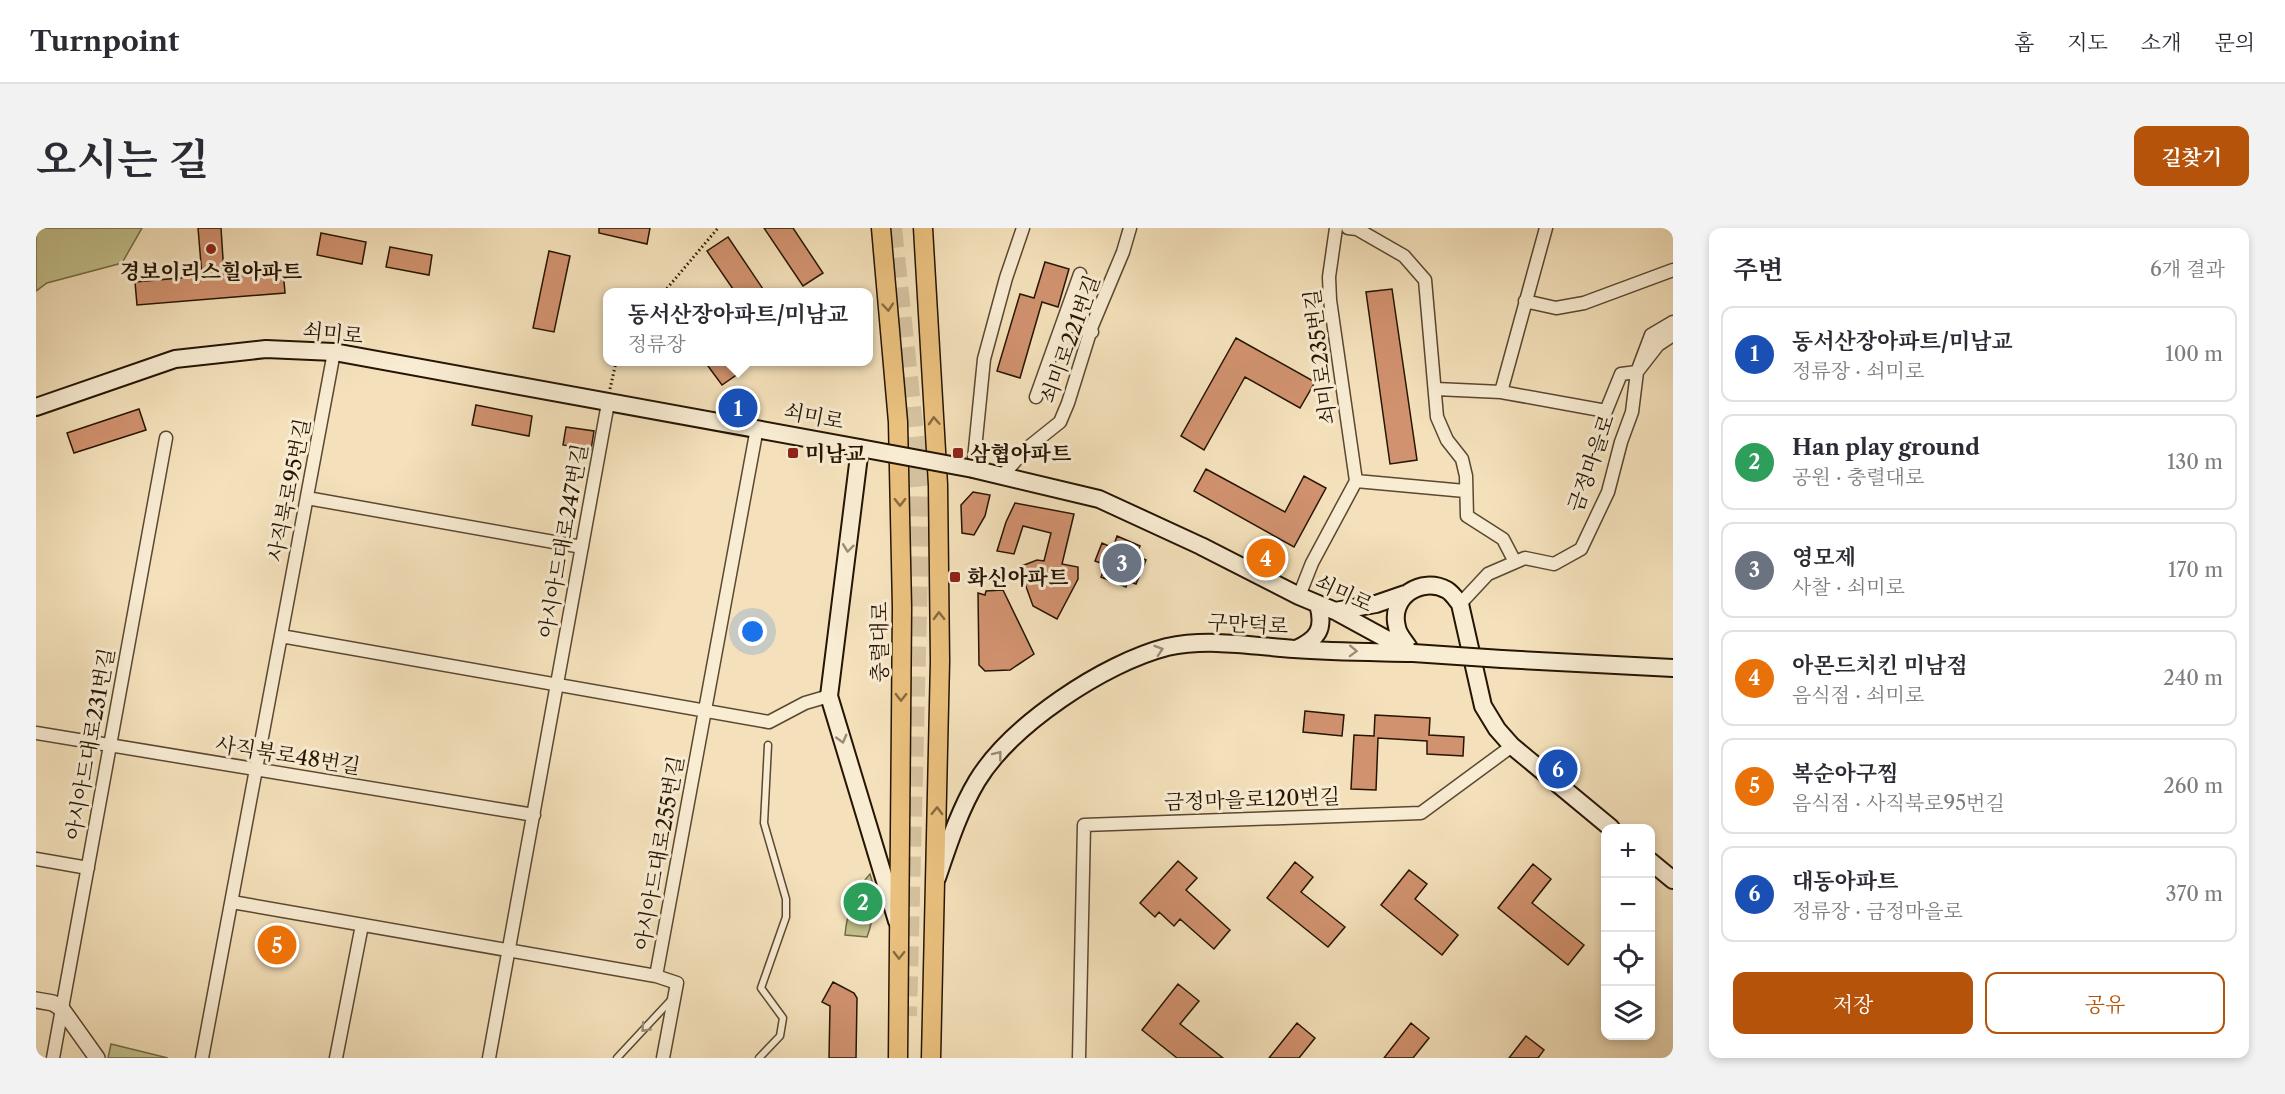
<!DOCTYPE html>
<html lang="ko">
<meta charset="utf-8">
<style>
body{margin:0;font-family:"Libre Caslon Text","Noto Serif KR",serif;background:#f2f2f3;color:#2b2b33}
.controls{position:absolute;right:18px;bottom:18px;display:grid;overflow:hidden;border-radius:12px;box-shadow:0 3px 9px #0003}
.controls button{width:54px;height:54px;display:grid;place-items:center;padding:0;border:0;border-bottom:2px solid #e1e1e2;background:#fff;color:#2b2b33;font:30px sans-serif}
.you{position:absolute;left:717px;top:404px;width:21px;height:21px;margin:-15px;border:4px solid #fff;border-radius:50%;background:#1a73e8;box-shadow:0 0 0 9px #1a73e833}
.badge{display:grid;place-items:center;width:39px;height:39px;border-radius:50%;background:#b45309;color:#fff;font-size:20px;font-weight:700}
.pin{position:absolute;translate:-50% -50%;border:3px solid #fff;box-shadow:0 2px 6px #0006}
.popup{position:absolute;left:567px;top:60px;width:270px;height:78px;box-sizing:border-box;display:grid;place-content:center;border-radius:12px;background:#fff;filter:drop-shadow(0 2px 4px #0005);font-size:20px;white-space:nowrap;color:#7c7c81}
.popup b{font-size:22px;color:#2b2b33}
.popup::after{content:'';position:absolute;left:50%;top:100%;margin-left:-12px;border:12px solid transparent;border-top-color:#fff}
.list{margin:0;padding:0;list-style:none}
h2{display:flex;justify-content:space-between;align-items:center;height:78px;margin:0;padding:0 24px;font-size:26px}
h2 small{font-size:20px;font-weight:400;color:#7c7c81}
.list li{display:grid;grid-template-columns:39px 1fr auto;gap:18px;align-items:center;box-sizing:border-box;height:96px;margin:0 12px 12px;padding:0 12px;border:2px solid #e1e1e2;border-radius:12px}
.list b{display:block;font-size:22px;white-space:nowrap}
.list p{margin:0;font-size:20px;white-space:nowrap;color:#7c7c81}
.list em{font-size:20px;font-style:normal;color:#7c7c81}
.actions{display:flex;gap:12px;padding:18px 24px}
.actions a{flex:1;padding:14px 0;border:2px solid #b45309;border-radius:12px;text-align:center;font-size:21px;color:#b45309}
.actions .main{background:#b45309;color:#fff}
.icon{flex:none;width:33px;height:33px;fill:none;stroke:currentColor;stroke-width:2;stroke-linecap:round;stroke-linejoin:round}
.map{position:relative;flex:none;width:1637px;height:830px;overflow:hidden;border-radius:12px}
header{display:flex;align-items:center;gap:36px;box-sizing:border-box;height:84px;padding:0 30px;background:#fff;border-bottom:2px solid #e1e1e2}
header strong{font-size:28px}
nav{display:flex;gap:33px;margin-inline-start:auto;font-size:21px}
.intro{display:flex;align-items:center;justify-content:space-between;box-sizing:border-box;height:144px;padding:0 36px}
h1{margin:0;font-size:42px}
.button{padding:15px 27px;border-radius:12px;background:#b45309;color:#fff;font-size:21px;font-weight:700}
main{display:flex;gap:36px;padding:0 36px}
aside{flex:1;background:#fff;border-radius:12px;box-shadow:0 3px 9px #0003}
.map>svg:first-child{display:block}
</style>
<header>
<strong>Turnpoint</strong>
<nav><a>홈</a><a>지도</a><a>소개</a><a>문의</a></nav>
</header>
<div class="intro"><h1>오시는 길</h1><a class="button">길찾기</a></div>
<main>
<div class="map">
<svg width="1637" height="830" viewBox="0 0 1637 830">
<rect width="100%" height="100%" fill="#f4e1bb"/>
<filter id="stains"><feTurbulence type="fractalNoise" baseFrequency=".00333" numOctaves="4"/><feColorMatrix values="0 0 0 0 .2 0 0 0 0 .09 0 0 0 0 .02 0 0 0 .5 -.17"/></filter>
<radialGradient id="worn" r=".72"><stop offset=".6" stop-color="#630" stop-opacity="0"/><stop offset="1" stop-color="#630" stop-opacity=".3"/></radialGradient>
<path fill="#c2c18b" stroke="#746b47" stroke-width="1.5" d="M 0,0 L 106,0 L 86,35 L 11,55 L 0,63 Z
M 834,646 C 841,666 838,690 831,709 L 809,707 C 811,684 818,663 834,646 Z
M 75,816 L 132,830 L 72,830 Z"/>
<path fill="#d1926f" stroke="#261503" stroke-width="1.5" d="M 162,0 L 185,0 L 188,46 L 247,41 L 249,65 L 101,77 L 99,54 L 166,48 Z
M 563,0 L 614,0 L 611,16 L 563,5 Z
M 728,0 L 757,0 L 787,45 L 767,58 Z
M 285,5 L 330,14 L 326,36 L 281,27 Z
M 692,9 L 729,64 L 699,64 L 671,23 Z
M 354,19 L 396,27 L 393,47 L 350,39 Z
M 513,23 L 534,28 L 518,104 L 497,100 Z
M 1009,34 L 1033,41 L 1022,79 L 1006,74 L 984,150 L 961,143 L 984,66 L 998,70 Z
M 1356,61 L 1381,232 L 1354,236 L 1330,64 Z
M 1200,110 L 1279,154 L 1264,180 L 1209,149 L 1168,222 L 1145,208 Z
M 669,134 L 700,134 L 706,143 L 686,157 Z
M 440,177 L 496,188 L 493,208 L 436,197 Z
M 103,181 L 110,202 L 38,225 L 31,205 Z
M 530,199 L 558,203 L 555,222 L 527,217 Z
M 1170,241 L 1249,284 L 1268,248 L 1290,260 L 1258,319 L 1158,263 Z
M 937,264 L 954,267 L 949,288 L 938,307 L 926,305 L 925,277 Z
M 979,275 L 1038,286 L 1026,336 L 1042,339 L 1042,351 L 1021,391 L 997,378 L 983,339 L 1001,332 L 1008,333 L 1015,305 L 987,298 L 978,326 L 961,323 L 970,294 Z
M 1081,308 L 1104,318 L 1100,328 L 1110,332 L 1100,356 L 1092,353 L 1090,359 L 1065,349 L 1070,337 L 1059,333 L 1066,315 L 1077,320 Z
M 967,362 L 998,426 L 974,442 L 949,443 L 943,437 L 942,365 L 949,367 L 950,363 Z
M 1269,483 L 1308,487 L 1306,508 L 1267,504 Z
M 1339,487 L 1394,490 L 1393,507 L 1428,509 L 1427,528 L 1391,526 L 1391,513 L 1342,510 L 1340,562 L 1315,561 L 1318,507 L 1338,508 Z
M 1142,633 L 1161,650 L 1150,662 L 1194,702 L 1178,721 L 1144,691 L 1138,698 L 1123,684 L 1119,689 L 1104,675 Z
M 1259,634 L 1277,649 L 1265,664 L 1309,699 L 1292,719 L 1231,670 Z
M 1497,636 L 1515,651 L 1496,675 L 1548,717 L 1532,737 L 1462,680 Z
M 1373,642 L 1391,656 L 1379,671 L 1422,707 L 1406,727 L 1345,677 Z
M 797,754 L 818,765 L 821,770 L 820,830 L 793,830 L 794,778 L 786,774 Z
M 1142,756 L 1163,773 L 1144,796 L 1187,830 L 1141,830 L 1106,802 Z
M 1261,795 L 1279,810 L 1263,830 L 1233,830 Z
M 1375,795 L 1393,810 L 1377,830 L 1348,830 Z
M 1490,808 L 1508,822 L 1502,830 L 1473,830 Z"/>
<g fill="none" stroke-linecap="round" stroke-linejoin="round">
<path stroke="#d5c29f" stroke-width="20" stroke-dasharray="20 10" stroke-linecap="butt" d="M 856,0 L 884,262 L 871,788"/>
<g stroke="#5a4831" stroke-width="9">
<path id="service" d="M 581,830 L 635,772
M 723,830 L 744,808 L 747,790 L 725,760 L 750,689 L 750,671 L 728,595 L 732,517"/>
</g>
<g stroke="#5a4831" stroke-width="15">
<path id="minor" d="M 1312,0 L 1321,1 L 1368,28 L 1389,52 L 1401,189 L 1411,212 L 1426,231 L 1430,248 L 1431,288 L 1467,311 L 1479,334
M 1489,73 L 1520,80 L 1548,75 L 1637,42
M 1027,95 L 1056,104
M 1400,161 L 1465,164 L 1570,183 L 1585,146 L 1601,144 L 1615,107 L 1637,94
M 1465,164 L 1510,0
M 1000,169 L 1044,46
M 937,241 L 948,131 L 970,50 L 987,0
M 966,248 L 989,222 L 1024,194 L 1032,175 L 1056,98 L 1087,24 L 1094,0
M 1320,253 L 1429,263
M 271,270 L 546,319
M 1263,368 L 1276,335 L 1320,253 L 1294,72 L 1293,49 L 1300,0
M 1424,376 L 1452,346 L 1489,330 L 1518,336 L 1545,321 L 1572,264 L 1585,214 L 1596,184 L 1601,144 L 1622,117 L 1637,107
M 245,408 L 733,494 L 769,475 L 793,468
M 0,505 L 498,587
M 0,631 L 52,640
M 196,674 L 620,748 L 641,755 L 627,830
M 620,748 L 721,200
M 17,830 L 130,210
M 166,830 L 298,124
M 300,830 L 326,697
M 453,830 L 572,175
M 1043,830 L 1048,597 L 1385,585 L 1476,518"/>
</g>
<g stroke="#5a4831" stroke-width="18">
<path id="tertiary" d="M 0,772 L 17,775 L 26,781 L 61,830"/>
</g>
<g stroke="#261503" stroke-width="20">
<path id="secondary" d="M 0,179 L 139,131 L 230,121 L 298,124 L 824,220 L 793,468 L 861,693
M 937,241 L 1063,271 L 1165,318 L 1263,368 L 1299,383 L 1376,425
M 1299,383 L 1340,376 L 1369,366
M 1373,420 C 1369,413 1362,407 1361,399 C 1353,369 1385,348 1411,362 C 1416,365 1420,371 1424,376 L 1447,478 L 1461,501 L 1476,518 L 1575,600
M 1260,421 C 1282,411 1289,401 1282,376
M 1466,431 L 1637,440
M 1614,633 L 1637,652
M 901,650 C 912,618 923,583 941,553 C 975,497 1068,435 1131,419 C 1172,410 1217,418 1258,421 C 1298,424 1337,424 1377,425"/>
</g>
<g stroke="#261503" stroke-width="21">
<path id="primary" d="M 845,0 L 862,194 L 866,380 L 862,830
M 887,0 L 902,257 L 904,433 L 895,830"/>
</g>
<path stroke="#261503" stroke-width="3" stroke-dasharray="1.5 3" stroke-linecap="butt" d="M 628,64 L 682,0
M 574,161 L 580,134"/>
<use href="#service" stroke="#f8ecd3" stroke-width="6"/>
<use href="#minor" stroke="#f8ecd3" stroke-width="12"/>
<use href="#tertiary" stroke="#f8ecd3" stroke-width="15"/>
<use href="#secondary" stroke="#f8ecd3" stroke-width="16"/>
<use href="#primary" stroke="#eac07e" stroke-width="18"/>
<g stroke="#261503" stroke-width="20" stroke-linecap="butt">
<path id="secondary-bridge" d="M 824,220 L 937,241
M 1377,425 L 1466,431"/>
</g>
<use href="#secondary-bridge" stroke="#f8ecd3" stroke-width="16"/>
</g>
<defs><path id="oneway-chevron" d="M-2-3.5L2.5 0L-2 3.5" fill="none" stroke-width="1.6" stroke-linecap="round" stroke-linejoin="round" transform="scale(1.5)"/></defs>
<g stroke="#886a40">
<use href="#oneway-chevron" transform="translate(852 79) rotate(85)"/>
<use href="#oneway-chevron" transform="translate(898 193) rotate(-93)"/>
<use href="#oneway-chevron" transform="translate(864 274) rotate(89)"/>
<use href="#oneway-chevron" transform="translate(903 388) rotate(-91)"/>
<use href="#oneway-chevron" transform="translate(865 469) rotate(91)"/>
<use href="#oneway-chevron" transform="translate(901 583) rotate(-89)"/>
<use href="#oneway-chevron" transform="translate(863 727) rotate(91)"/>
</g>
<g stroke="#9a8b75">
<use href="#oneway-chevron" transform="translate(812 320) rotate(97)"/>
<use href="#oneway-chevron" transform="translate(1123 422) rotate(-18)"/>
<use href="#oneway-chevron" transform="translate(1317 423) rotate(2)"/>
<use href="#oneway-chevron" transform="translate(806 511) rotate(75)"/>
<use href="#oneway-chevron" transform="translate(962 527) rotate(-52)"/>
<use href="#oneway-chevron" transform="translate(609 800) rotate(133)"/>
</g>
<g fill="#8f2418" stroke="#f8ecd3" stroke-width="2">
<circle cx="175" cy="21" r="6"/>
<rect x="751" y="219" width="12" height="12" rx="3"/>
<rect x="916" y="219" width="12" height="12" rx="3"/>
<rect x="913" y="343" width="12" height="12" rx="3"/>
</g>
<g text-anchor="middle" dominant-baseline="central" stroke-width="6" stroke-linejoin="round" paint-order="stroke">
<g font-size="21" font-weight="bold" fill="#261503" stroke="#f8ecd3" text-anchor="start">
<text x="175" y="43" text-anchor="middle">경보이리스힐아파트</text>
<text x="769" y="225">미남교</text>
<text x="934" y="225">삼협아파트</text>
<text x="931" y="349">화신아파트</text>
</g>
<g font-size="21" fill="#261503" stroke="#f8ecd3">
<text transform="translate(297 105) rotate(6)">쇠미로</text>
<text transform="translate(1034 111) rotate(-70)">쇠미로221번길</text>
<text transform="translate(1284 129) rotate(-97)">쇠미로235번길</text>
<text transform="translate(778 188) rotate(11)">쇠미로</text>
<text transform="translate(1555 235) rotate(-71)">금정마을로</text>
<text transform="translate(253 262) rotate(-79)">사직북로95번길</text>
<text transform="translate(527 313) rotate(-80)">아시아드대로247번길</text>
<text transform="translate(1308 365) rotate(25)">쇠미로</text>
<text transform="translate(1212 396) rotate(3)">구만덕로</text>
<text transform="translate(843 414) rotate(-90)">충렬대로</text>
<text transform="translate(54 516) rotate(-80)">아시아드대로231번길</text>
<text transform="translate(252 527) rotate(9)">사직북로48번길</text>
<text transform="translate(1216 571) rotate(-2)">금정마을로120번길</text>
<text transform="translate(623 625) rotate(-80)">아시아드대로255번길</text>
</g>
</g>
<rect width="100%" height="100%" filter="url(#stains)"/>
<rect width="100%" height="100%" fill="url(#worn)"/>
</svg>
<div class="controls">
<button>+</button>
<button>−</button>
<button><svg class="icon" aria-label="locate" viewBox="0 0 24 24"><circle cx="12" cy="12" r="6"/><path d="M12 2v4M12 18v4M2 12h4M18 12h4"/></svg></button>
<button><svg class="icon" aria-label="layers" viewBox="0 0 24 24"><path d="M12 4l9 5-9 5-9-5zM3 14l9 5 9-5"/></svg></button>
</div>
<div class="you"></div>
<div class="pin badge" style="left:702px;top:180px;background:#1a4fb4">1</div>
<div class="popup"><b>동서산장아파트/미남교</b>정류장</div>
<div class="pin badge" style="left:827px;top:674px;background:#2e9e5b">2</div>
<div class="pin badge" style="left:1086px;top:335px;background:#6b7280">3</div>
<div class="pin badge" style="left:1230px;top:330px;background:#e8710a">4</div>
<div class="pin badge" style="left:241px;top:717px;background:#e8710a">5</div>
<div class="pin badge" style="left:1522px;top:541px;background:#1a4fb4">6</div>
</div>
<aside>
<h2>주변<small>6개 결과</small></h2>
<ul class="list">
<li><span class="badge" style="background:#1a4fb4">1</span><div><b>동서산장아파트/미남교</b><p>정류장 · 쇠미로</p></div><em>100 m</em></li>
<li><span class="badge" style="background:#2e9e5b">2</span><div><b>Han play ground</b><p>공원 · 충렬대로</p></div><em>130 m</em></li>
<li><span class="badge" style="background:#6b7280">3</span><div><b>영모제</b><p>사찰 · 쇠미로</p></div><em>170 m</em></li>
<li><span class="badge" style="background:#e8710a">4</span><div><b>아몬드치킨 미남점</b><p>음식점 · 쇠미로</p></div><em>240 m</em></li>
<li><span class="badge" style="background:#e8710a">5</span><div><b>복순아구찜</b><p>음식점 · 사직북로95번길</p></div><em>260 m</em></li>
<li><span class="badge" style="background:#1a4fb4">6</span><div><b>대동아파트</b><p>정류장 · 금정마을로</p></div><em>370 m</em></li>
</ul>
<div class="actions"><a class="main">저장</a><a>공유</a></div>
</aside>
</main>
